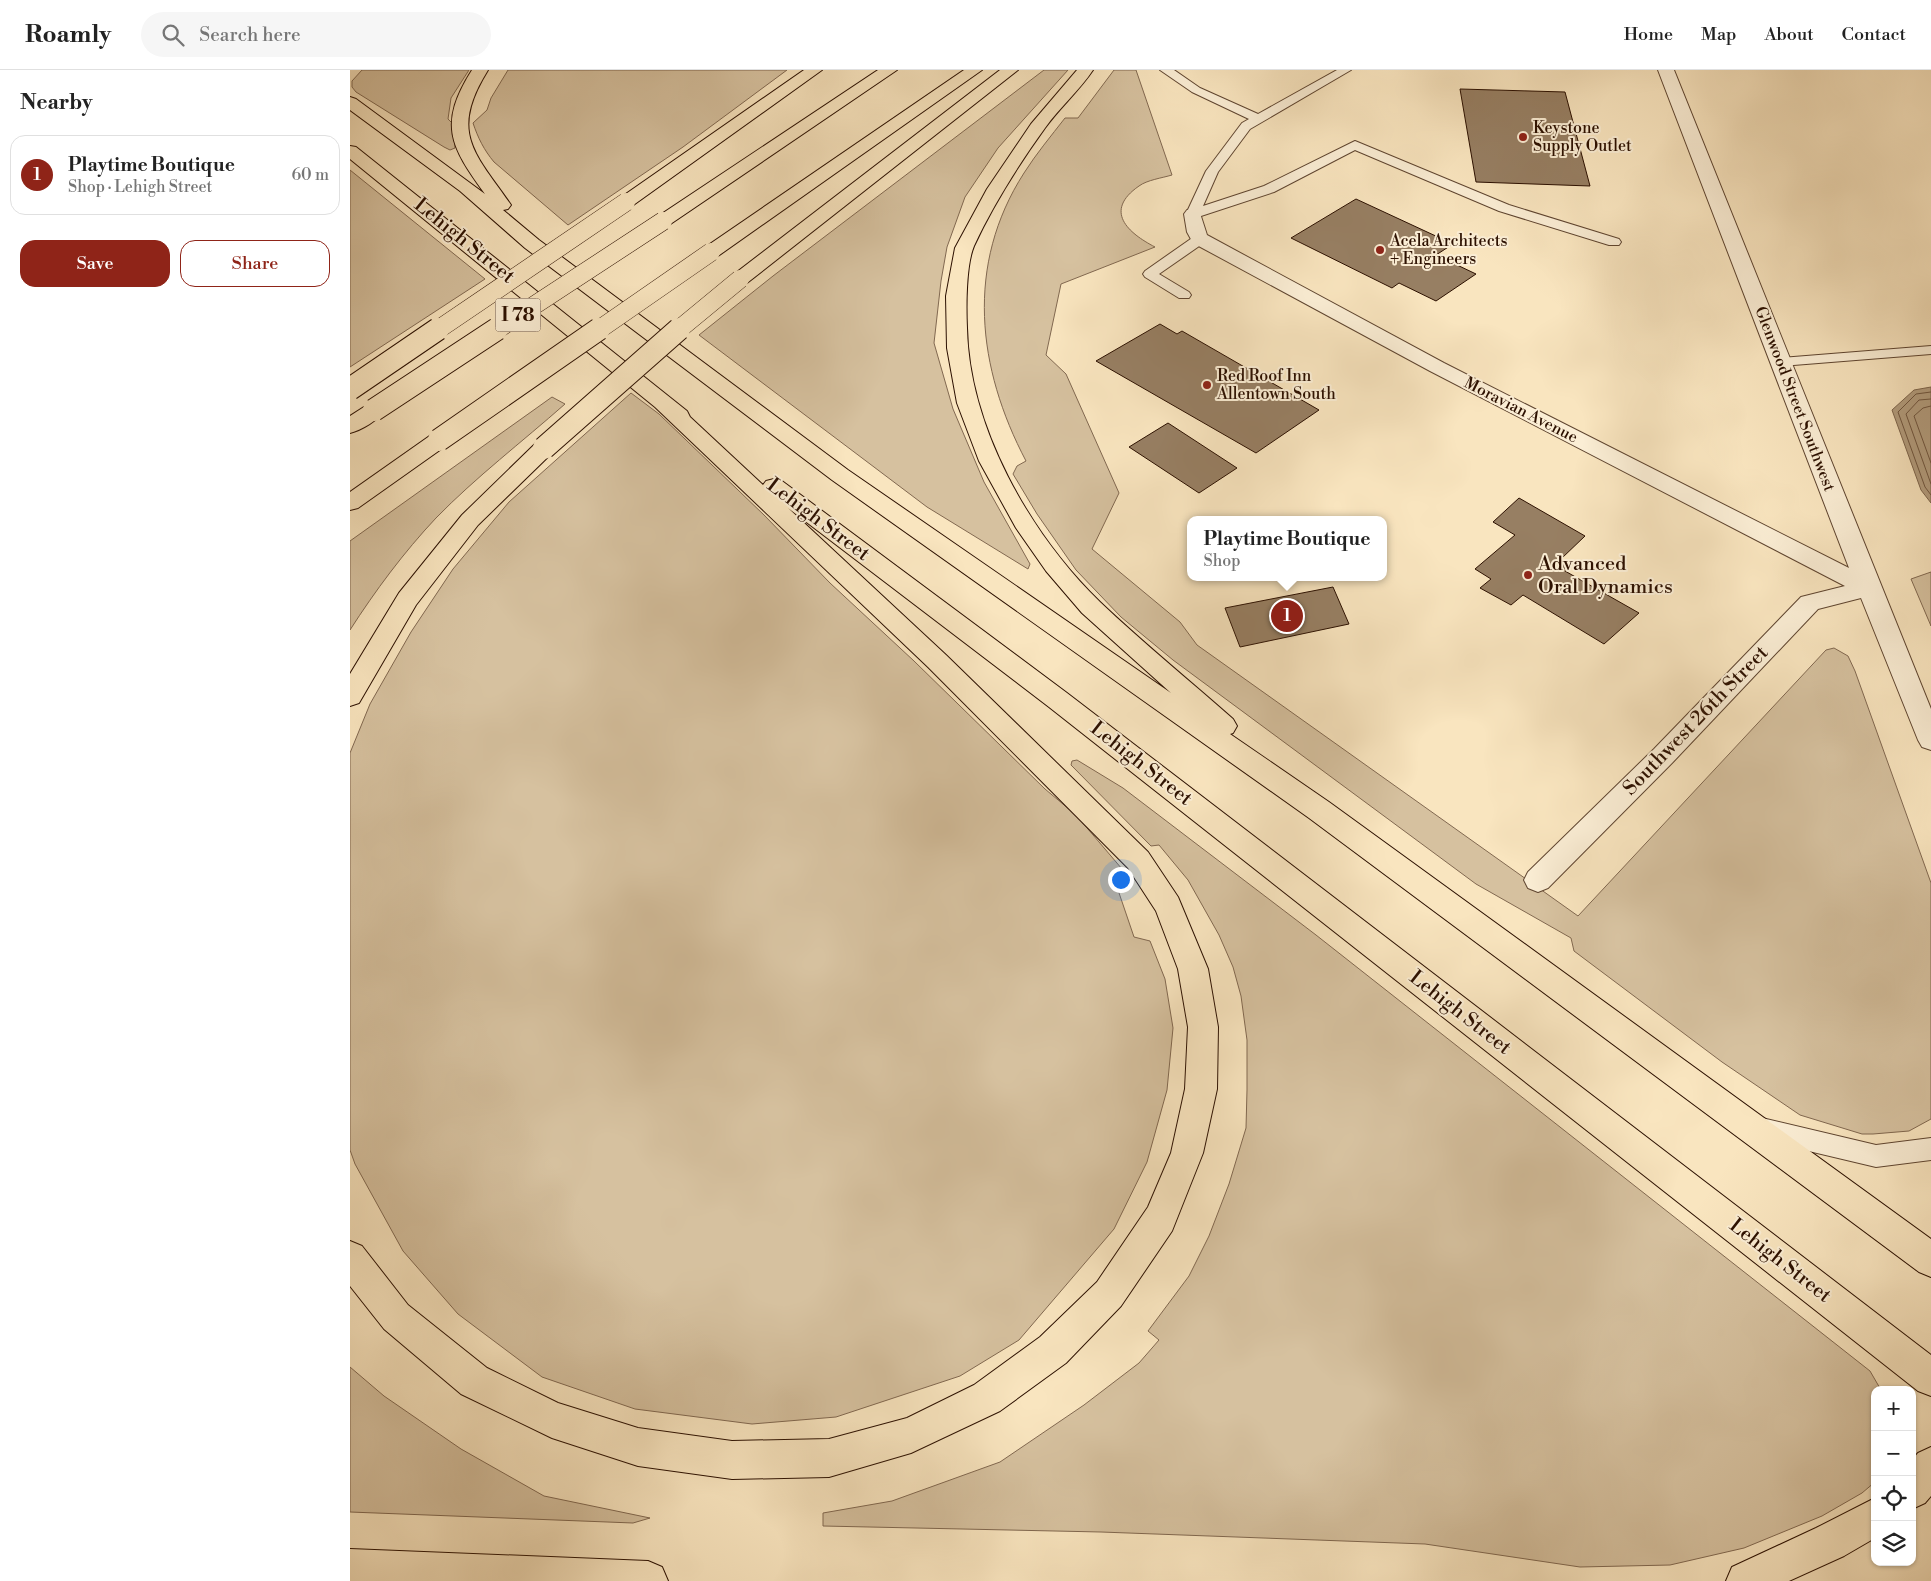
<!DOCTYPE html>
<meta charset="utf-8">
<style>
body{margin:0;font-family:"Libre Bodoni",serif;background:#f6f6f6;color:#222}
.controls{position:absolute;right:15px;bottom:15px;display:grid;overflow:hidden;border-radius:10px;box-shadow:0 1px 4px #0004}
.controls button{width:45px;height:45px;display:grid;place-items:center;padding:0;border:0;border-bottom:1px solid #e0e0e0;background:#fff;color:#222;font:25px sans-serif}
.you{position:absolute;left:770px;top:809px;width:18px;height:18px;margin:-12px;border:4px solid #fff;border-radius:50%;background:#1a73e8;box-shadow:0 0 0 8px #1a73e833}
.badge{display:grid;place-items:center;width:32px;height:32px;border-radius:50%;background:#8f2418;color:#fff;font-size:16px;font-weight:700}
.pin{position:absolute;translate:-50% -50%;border:2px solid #fff;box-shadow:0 1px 5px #0006}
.popup{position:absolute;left:837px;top:446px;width:200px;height:65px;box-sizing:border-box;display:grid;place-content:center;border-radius:10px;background:#fff;filter:drop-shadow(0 1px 4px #0005);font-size:16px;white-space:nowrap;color:#767676}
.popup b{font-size:19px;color:#222}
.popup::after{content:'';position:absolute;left:50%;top:100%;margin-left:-10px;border:10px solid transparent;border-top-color:#fff}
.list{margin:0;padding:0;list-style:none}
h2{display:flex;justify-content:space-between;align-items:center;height:65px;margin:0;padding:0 20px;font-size:21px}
h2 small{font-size:16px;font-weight:400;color:#767676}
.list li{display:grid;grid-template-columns:32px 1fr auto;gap:15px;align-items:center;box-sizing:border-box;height:80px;margin:0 10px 10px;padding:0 10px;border:1px solid #e0e0e0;border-radius:15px}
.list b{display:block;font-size:19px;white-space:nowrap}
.list p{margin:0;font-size:16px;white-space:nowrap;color:#767676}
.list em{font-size:16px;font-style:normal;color:#767676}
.actions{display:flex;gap:10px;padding:15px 20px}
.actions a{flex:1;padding:11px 0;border:1px solid #8f2418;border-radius:15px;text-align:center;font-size:18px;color:#8f2418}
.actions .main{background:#8f2418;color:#fff}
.icon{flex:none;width:28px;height:28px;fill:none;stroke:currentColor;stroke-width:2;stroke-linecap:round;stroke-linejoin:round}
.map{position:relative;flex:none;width:1581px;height:1511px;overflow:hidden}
header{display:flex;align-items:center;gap:30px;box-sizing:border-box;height:70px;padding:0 25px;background:#fff;border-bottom:1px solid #e0e0e0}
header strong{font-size:24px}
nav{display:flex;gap:28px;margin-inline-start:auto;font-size:18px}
.search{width:350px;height:45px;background:#f6f6f6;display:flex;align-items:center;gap:12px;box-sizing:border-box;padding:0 18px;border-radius:28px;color:#767676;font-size:19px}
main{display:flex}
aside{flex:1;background:#fff}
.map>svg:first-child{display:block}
</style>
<header>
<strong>Roamly</strong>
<div class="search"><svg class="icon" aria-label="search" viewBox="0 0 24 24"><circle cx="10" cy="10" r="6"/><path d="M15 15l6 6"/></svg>Search here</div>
<nav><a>Home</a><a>Map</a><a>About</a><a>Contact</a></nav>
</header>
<main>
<aside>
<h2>Nearby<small></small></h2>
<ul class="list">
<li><span class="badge">1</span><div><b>Playtime Boutique</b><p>Shop · Lehigh Street</p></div><em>60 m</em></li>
</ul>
<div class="actions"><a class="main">Save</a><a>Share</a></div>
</aside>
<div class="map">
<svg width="1581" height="1511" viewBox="0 0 1581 1511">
<rect width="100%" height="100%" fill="#f9e5bf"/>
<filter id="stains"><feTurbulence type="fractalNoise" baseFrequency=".004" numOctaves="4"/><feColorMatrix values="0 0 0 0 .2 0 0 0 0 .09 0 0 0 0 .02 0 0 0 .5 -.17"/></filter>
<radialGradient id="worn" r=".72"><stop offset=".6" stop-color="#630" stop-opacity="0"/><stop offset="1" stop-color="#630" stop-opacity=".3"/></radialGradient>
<path fill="#d6c19f" stroke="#816850" d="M 12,0 L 119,0 L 101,28 L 98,49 L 103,54 L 105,78 L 100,80 L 94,77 L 6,22 L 2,17 L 2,11 Z
M 158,0 L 437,0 L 333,77 L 218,155 L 144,92 C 134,80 128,68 123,53 L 137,40 L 141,28 Z
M 694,0 L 718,0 L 648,78 L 615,127 L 597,177 L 591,211 L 584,273 L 603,339 L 634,412 L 680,494 L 678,499 L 577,437 L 349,265 L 423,206 Z
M 764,0 L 786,0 L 822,105 C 812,108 797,110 789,116 C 753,141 778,163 805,177 L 711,214 L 696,285 L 716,304 L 769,423 L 742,479 L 830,552 L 847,575 L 1228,846 L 1476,580 L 1484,578 L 1498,586 L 1505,601 L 1581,813 L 1581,1049 L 1559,1061 L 1523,1064 L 1512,1064 L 1450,1045 L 1372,992 L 1224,881 L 1221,868 L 1126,814 L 823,590 L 771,547 L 726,500 L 687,444 L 663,404 L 667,396 L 676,391 C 627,298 615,195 674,103 C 686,84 701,66 715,48 L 728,48 Z
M 0,100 L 135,209 L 0,297 Z
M 281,323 L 309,344 L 414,445 L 480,513 L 564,591 L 695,719 L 726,745 L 778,806 L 767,817 L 784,867 L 800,871 L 815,909 L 823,958 L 817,1020 L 797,1092 L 764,1159 L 669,1270 L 610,1306 L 486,1347 L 402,1354 L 285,1339 L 192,1307 L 108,1244 L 53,1181 L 5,1094 L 0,1080 L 0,683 L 20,634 L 61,562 L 103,499 L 159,432 Z
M 202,327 L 215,334 C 172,372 126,407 86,448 C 54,482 25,521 0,560 L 0,471 Z
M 1581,502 L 1581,556 L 1561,509 Z
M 727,690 L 773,718 L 966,865 L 1520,1301 L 1531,1320 L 1525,1320 L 1525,1412 L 1512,1423 L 1472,1446 L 1394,1478 L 1320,1495 L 1230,1497 L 1075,1474 L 751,1462 L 473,1456 L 473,1443 L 542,1431 L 650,1392 L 734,1335 L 789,1293 L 809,1270 L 798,1261 L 839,1206 L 859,1166 L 879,1114 L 896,1058 L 897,1020 L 897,970 L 891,926 L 883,897 L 869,865 L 838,810 L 809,775 L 801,776 L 721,695 L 722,691 Z
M 0,1297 L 34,1326 L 111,1379 L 194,1426 L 300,1448 L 283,1453 L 0,1442 Z"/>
<path fill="#b39d7e" stroke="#7d654c" d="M 1581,317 L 1581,433 L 1571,420 L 1542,340 L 1564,320 Z"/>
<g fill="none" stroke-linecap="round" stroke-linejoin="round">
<path stroke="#70563f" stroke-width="1" d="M 1581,322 L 1566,324 L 1548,342 L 1575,417 L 1581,425
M 1581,329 L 1569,330 L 1556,344 L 1581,414
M 1581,336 L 1573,338 L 1564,346 L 1581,393"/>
</g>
<path fill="#977f63" stroke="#2c1000" d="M 1110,19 L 1215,22 L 1240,116 L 1126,112 Z
M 1006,129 L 1103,174 L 1086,185 L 1126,204 L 1086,231 L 1049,213 L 1042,218 L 941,168 Z
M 810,254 L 827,264 L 832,261 L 969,340 L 906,383 L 746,291 Z
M 818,353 L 887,398 L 849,423 L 779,377 Z
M 1169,428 L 1235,466 L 1212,488 L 1215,501 L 1289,543 L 1254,574 L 1173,525 L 1161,535 L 1130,518 L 1141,509 L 1125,499 L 1165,465 L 1143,452 Z
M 983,517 L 999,554 L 890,577 L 875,538 Z"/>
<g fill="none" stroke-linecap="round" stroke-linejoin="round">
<g stroke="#5f4530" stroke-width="2">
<path id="lane" d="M 810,0 L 824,0 L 850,18 L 908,44 L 987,0 L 1001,0 L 900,59 L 868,102 L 853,136 L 914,116 L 1005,71 L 1159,135 L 1269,169 L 1271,172 L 1269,175 L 1259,175 L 1149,141 L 1005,80 L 924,122 L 848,147 L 838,147 L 836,144 L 856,101 L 892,53 L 899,49 L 842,22 Z
M 850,165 L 855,166 L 857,169 L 855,172 L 809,204 L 839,222 L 841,225 L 839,228 L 829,228 L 795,207 L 793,204 L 795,201 L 845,166 Z
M 1581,276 L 1581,284 L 1431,296 L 1426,295 L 1424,292 L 1426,289 L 1431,288 Z
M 1412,1048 L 1526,1075 L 1581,1068 L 1581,1090 L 1526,1097 L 1412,1070 L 1404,1067 L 1400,1059 L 1404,1051 Z"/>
</g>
<g stroke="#5f4530" stroke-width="2">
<path id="street" d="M 1308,0 L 1324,0 L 1581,639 L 1581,680 L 1572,677 L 1568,670 L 1511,528 L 1468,539 L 1322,693 L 1198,818 L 1188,822 L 1178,818 L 1174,810 L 1178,802 L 1304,679 L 1451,527 L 1495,516 L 1080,301 L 843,173 L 837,162 L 834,144 L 837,140 L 843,139 L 849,140 L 857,165 L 1094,293 L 1499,498 Z"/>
</g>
<g stroke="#2c1000" stroke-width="2">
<path id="highway" d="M 122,0 L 138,0 C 99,63 124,82 161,135 L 158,139 L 153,140 L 189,170 L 498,400 L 821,623 L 732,543 L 696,501 L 666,458 L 629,391 L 607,333 L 597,278 L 596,226 L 605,178 L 637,119 L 681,54 L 727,0 L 743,0 C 729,21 710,37 695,58 C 669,94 643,135 624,176 C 616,195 616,236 617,258 C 619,357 680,464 750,532 C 793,573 839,610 883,649 L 887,656 L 883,663 L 880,664 L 979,732 L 1581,1169 L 1581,1207 L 1569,1202 L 959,748 L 482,410 L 175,178 L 110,121 L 0,40 L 0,27 L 6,29 L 135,124 C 100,76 88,54 122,0 Z
M 454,0 L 472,0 L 282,136 L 276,137 L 270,136 L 267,132 L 270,128 Z
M 528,0 L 547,0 L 319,155 L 313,156 L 307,155 L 304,151 L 307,147 Z
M 614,0 L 632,0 L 368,186 L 361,188 L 354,186 L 352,182 L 354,178 Z
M 650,0 L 668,0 L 397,213 L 390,215 L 383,213 L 380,209 L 383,205 Z
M 0,76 L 6,77 L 337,341 L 340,347 L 413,415 L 416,411 L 424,409 L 432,411 L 717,623 L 1581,1285 L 1581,1326 L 1568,1321 L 699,637 L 438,438 L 596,585 L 798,782 L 828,827 L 858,899 L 868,957 L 867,1019 L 853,1083 L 822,1161 L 771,1236 L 716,1293 L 650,1341 L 561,1383 L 479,1407 L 382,1409 L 288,1396 L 202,1368 L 111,1324 L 34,1259 L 0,1216 L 0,1171 L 12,1176 L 58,1235 L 137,1298 L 208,1333 L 288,1358 L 382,1371 L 479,1369 L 557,1348 L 624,1315 L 690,1267 L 747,1212 L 798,1137 L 821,1083 L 835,1019 L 838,957 L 828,899 L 806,841 L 778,798 L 578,597 L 305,337 L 0,89 Z
M 24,333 L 31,335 L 35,340 C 28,350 12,360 0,363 L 0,346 L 17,335 Z
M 89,363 L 97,365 L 100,370 L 97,375 L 8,438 L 0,440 L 0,422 L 81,365 Z
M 194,371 L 202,373 L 205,378 L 202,383 L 128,455 L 66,535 L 9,633 L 0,636 L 0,604 L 49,523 L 112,445 L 186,373 Z
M 1581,1377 L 1581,1426 L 1575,1433 L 1562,1439 L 1562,1390 L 1568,1383 Z
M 1525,1428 L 1525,1468 L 1494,1486 L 1439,1511 L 1376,1511 L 1382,1497 L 1466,1458 Z
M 0,1479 L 298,1491 L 312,1497 L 318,1511 L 0,1511 Z"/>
</g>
<use href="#lane" fill="#fbeed5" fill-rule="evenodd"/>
<use href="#street" fill="#fbeed5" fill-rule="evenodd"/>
<use href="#highway" fill="#f9e5bf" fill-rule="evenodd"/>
<g stroke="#2c1000" stroke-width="19" stroke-linecap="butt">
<path id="highway-bridge-far1" d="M 86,261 L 276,132
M 145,261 L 313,151
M 247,261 L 361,182
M 327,261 L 390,209"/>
</g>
<g stroke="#2c1000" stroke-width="24" stroke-linecap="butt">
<path id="highway-bridge" d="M 0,319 L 88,259
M 24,340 L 147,259
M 89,370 L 249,259
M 194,378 L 329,259"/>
</g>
<use href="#highway-bridge-far1" stroke="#f9e5bf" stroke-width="18"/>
<use href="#highway-bridge" stroke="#f9e5bf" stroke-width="22"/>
</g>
<g fill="#8f2418" stroke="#fbeed5" stroke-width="2">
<circle cx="1173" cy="67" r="5"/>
<circle cx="1030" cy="180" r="5"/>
<circle cx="857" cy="315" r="5"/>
<circle cx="1178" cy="505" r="5"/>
</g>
<g text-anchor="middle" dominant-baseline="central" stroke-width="4" stroke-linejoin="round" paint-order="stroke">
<g font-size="16" fill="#2c1000" stroke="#fbeed5" text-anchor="start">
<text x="1183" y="58">Keystone<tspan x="1183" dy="18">Supply Outlet</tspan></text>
<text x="1040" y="171">Acela Architects<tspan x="1040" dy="18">+ Engineers</tspan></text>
<text x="867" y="306">Red Roof Inn<tspan x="867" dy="18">Allentown South</tspan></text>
</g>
<g font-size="16" fill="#2c1000" stroke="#fbeed5">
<text transform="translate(1445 329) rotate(69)">Glenwood Street Southwest</text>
<text transform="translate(1171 340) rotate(27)">Moravian Avenue</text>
</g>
<rect fill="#fbeed5" stroke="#6a5340" stroke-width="1" x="145.5" y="228.5" width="45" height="33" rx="4"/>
<g font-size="19" font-weight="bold" fill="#2c1000">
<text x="168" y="245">I 78</text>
</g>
<g font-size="20" fill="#2c1000" stroke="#fbeed5">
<text transform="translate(114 171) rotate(39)">Lehigh Street</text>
<text transform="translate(468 450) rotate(37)">Lehigh Street</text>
<text transform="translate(1346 651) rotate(-46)">Southwest 26th Street</text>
<text transform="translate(791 694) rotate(38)">Lehigh Street</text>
<text transform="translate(1110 943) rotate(38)">Lehigh Street</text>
<text transform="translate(1430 1191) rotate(38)">Lehigh Street</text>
</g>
<g font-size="20" fill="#2c1000" stroke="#fbeed5" text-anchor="start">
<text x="1188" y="494">Advanced<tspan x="1188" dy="23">Oral Dynamics</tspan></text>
</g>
</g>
<rect width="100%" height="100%" filter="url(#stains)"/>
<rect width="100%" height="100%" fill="url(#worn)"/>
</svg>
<div class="controls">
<button>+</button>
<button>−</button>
<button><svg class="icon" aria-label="locate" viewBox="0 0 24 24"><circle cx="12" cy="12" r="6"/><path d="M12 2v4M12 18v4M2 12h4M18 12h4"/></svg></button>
<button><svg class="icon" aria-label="layers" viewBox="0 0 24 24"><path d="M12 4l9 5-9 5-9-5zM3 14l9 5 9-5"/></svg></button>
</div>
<div class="you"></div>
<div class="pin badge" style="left:937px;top:546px">1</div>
<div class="popup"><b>Playtime Boutique</b>Shop</div>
</div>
</main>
